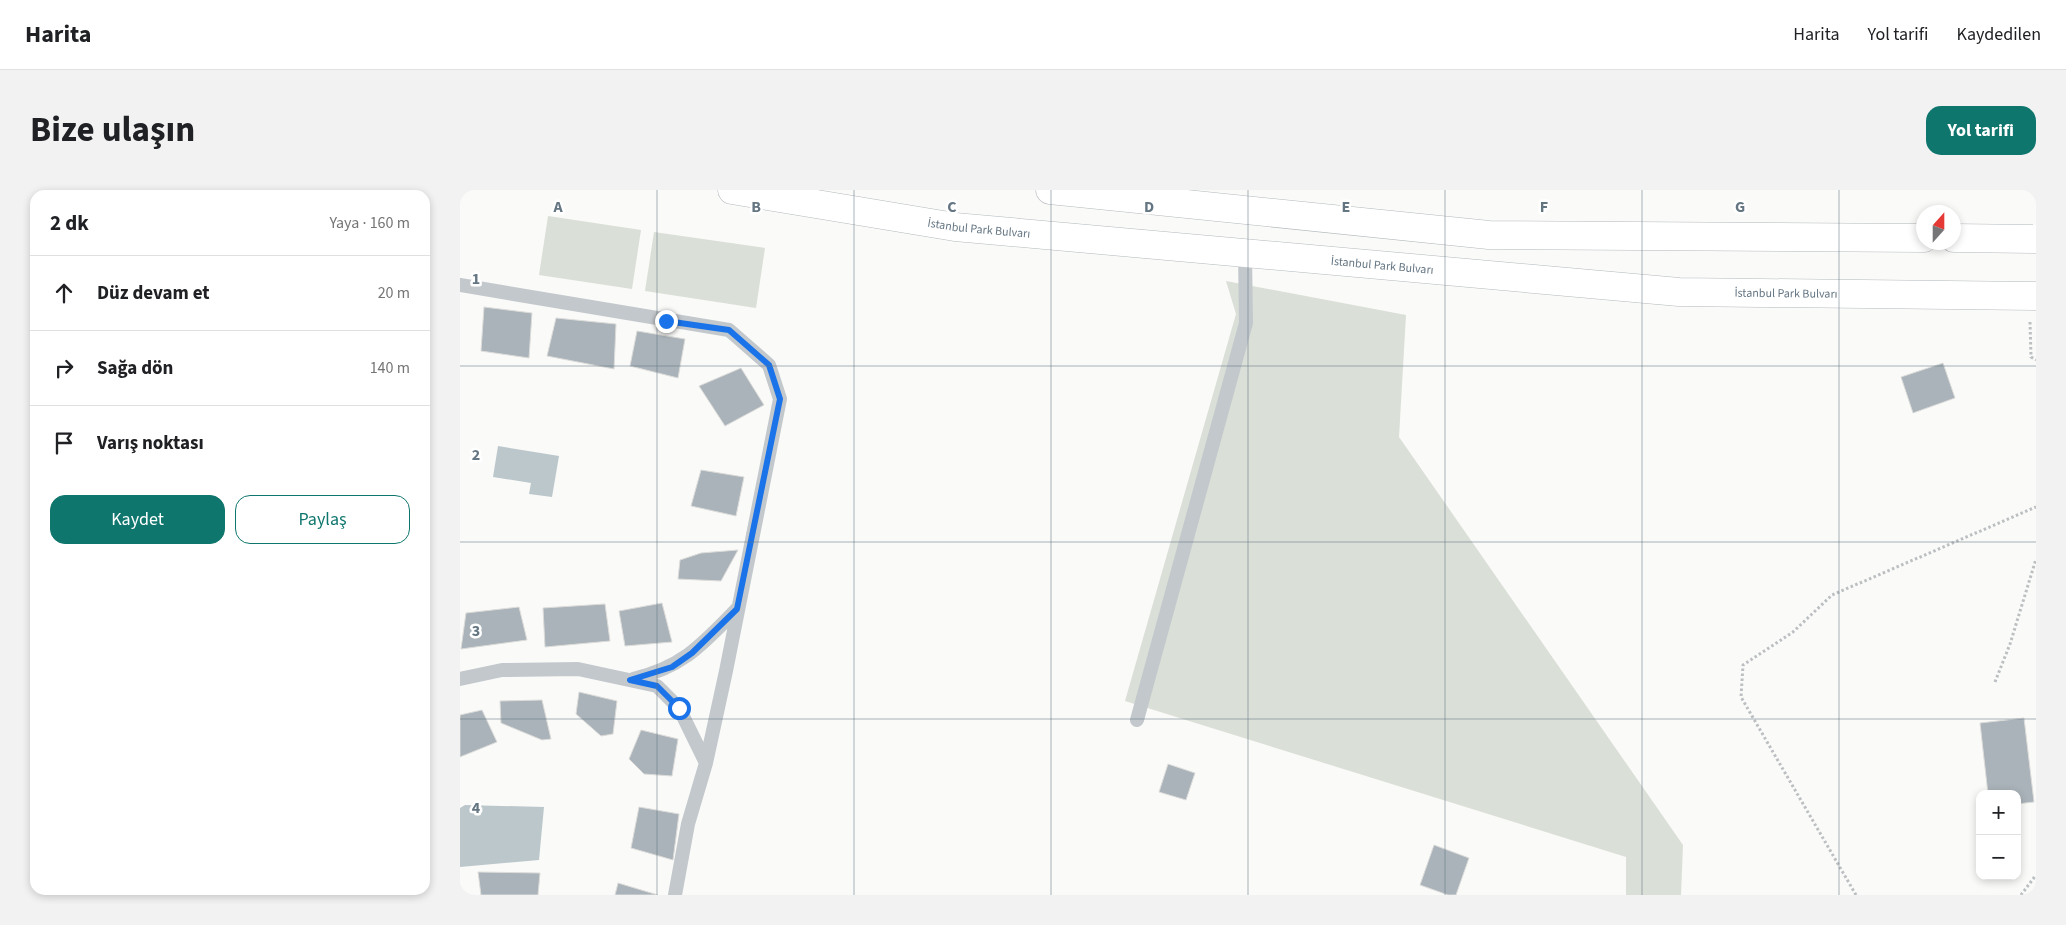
<!DOCTYPE html>
<html lang="tr">
<meta charset="utf-8">
<style>
body{margin:0;font-family:"Source Sans 3",sans-serif;background:#f2f2f2;color:#202124}
.controls{position:absolute;right:15px;bottom:15px;display:grid;overflow:hidden;border-radius:10px;box-shadow:0 2px 8px #0003}
.controls button{width:45px;height:45px;display:grid;place-items:center;padding:0;border:0;border-bottom:1px solid #e0e0e0;background:#fff;color:#202124;font:25px sans-serif}
.compass{position:absolute;left:1456px;top:15px;width:45px;height:45px;border-radius:50%;background:#fff;box-shadow:0 2px 8px #0003;rotate:21deg}
.stop{position:absolute;width:15px;height:15px;margin:-11px;border:4px solid #1a73e8;border-radius:50%;background:#fff}
.stop.end{background:#1a73e8;border-color:#fff;box-shadow:0 1px 5px #0008}
.list{margin:0;padding:0;list-style:none}
h2{display:flex;justify-content:space-between;align-items:center;height:65px;margin:0;padding:0 20px;font-size:21px}
h2 small{font-size:16px;font-weight:400;color:#757577}
.list li{display:grid;grid-template-columns:32px 1fr auto;gap:15px;align-items:center;box-sizing:border-box;height:75px;padding:0 20px;border-top:1px solid #e0e0e0}
.list b{display:block;font-size:19px;white-space:nowrap}
.list em{font-size:16px;font-style:normal;color:#757577}
.actions{display:flex;gap:10px;padding:15px 20px}
.actions a{flex:1;padding:11px 0;border:1px solid #0f766e;border-radius:15px;text-align:center;font-size:18px;color:#0f766e}
.actions .main{background:#0f766e;color:#fff}
.icon{flex:none;width:28px;height:28px;fill:none;stroke:currentColor;stroke-width:2;stroke-linecap:round;stroke-linejoin:round}
.map{position:relative;flex:none;width:1576px;height:705px;overflow:hidden;border-radius:15px}
header{display:flex;align-items:center;gap:30px;box-sizing:border-box;height:70px;padding:0 25px;background:#fff;border-bottom:1px solid #e0e0e0}
header strong{font-size:24px}
nav{display:flex;gap:28px;margin-inline-start:auto;font-size:18px}
.intro{display:flex;align-items:center;justify-content:space-between;box-sizing:border-box;height:120px;padding:0 30px}
h1{margin:0;font-size:35px}
.button{padding:12px 22px;border-radius:15px;background:#0f766e;color:#fff;font-size:18px;font-weight:700}
main{display:flex;gap:30px;padding:0 30px}
aside{flex:1;background:#fff;border-radius:15px;box-shadow:0 2px 8px #0003}
.map>svg:first-child{display:block}
</style>
<header>
<strong>Harita</strong>
<nav><a>Harita</a><a>Yol tarifi</a><a>Kaydedilen</a></nav>
</header>
<div class="intro"><h1>Bize ulaşın</h1><a class="button">Yol tarifi</a></div>
<main>
<aside>
<h2>2 dk<small>Yaya · 160 m</small></h2>
<ul class="list">
<li><svg class="icon" aria-label="ahead" viewBox="0 0 24 24"><path d="M12 20V5M6 11l6-6 6 6"/></svg><div><b>Düz devam et</b></div><em>20 m</em></li>
<li><svg class="icon" aria-label="right" viewBox="0 0 24 24"><path d="M7 20v-9h11M14 6l5 5-5 5"/></svg><div><b>Sağa dön</b></div><em>140 m</em></li>
<li><svg class="icon" aria-label="arrive" viewBox="0 0 24 24"><path d="M6 21V4h12l-3 4 3 4H6"/></svg><div><b>Varış noktası</b></div></li>
</ul>
<div class="actions"><a class="main">Kaydet</a><a>Paylaş</a></div>
</aside>
<div class="map">
<svg width="1576" height="705" viewBox="0 0 1576 705">
<rect width="100%" height="100%" fill="#fafaf8"/>
<path fill="#dadfd7" d="M 88,26 L 181,40 L 172,99 L 79,85 Z
M 194,42 L 305,58 L 296,118 L 185,101 Z
M 766,91 L 946,125 L 939,247 L 1223,655 L 1221,705 L 1166,705 L 1166,667 L 665,511 L 776,124 Z"/>
<path fill="#bbc7cb" d="M 38,256 L 99,266 L 92,307 L 69,304 L 71,293 L 33,287 Z
M 5,615 L 84,617 L 79,670 L 0,677 L 0,618 Z"/>
<path fill="#aab3b9" stroke="#dcdcda" d="M 24,117 L 72,123 L 69,168 L 21,161 Z
M 96,128 L 156,134 L 154,179 L 87,166 Z
M 177,141 L 225,149 L 218,188 L 170,176 Z
M 1483,173 L 1495,208 L 1453,223 L 1441,187 Z
M 281,178 L 304,215 L 265,236 L 239,196 Z
M 241,280 L 284,287 L 276,326 L 231,316 Z
M 278,360 L 261,391 L 218,389 L 220,370 L 241,363 Z
M 202,413 L 212,452 L 165,456 L 159,421 Z
M 145,414 L 150,451 L 85,457 L 83,418 Z
M 59,417 L 67,450 L 1,459 L 6,423 Z
M 119,502 L 157,511 L 153,544 L 141,546 L 116,524 Z
M 82,510 L 91,549 L 82,550 L 41,533 L 40,511 Z
M 22,520 L 37,552 L 0,567 L 0,525 Z
M 1564,528 L 1574,612 L 1557,614 L 1557,604 L 1528,604 L 1520,533 Z
M 181,540 L 218,549 L 212,586 L 184,584 L 169,569 Z
M 708,574 L 735,583 L 726,610 L 699,602 Z
M 179,617 L 219,624 L 213,670 L 171,658 Z
M 974,655 L 1009,668 L 996,705 L 988,705 L 960,695 Z
M 18,682 L 80,683 L 78,705 L 21,705 Z
M 158,693 L 198,705 L 155,705 Z"/>
<g fill="none" stroke-linecap="round" stroke-linejoin="round">
<g stroke="#b4b9bd" stroke-width="29">
<g id="highway">
<path id="s1" d="M 272,0 L 495,37 L 1219,102 L 1576,106"/>
<path d="M 590,0 L 1029,45 L 1464,48"/>
<path d="M 1494,48 L 1576,49"/>
</g>
</g>
<path stroke="#bbbfc2" stroke-width="3" stroke-dasharray="2.5 2.5" stroke-linecap="butt" d="M 1570,132 L 1571,167 L 1576,170
M 1535,492 L 1550,454 L 1576,369
M 1396,705 L 1281,507 L 1283,475 L 1333,442 L 1372,405 L 1576,317
M 1561,705 L 1576,685"/>
<path stroke="#c3c8cc" stroke-width="14" d="M 0,95 L 269,140 L 309,175 L 320,209 L 266,481 L 246,573 L 228,634 L 215,705
M 0,489 L 42,480 L 118,479 L 197,496 L 219,518 L 246,573
M 173,489 C 223,477 242,455 277,419
M 677,530 L 786,133 L 785,63"/>
<use href="#highway" stroke="#fff" stroke-width="28"/>
</g>
<g fill="none" stroke-linecap="round" stroke-linejoin="round">
<path stroke="#1a73e8" stroke-width="6" d="M 206,131 L 269,140 L 309,175 L 320,209 L 277,419 L 232,463 L 212,477 L 170,490 L 197,496 L 219,518"/>
</g>
<path fill="none" stroke="#657683" stroke-width="1" stroke-opacity="0.55" d="M 197,0 L 197,705M 394,0 L 394,705M 591,0 L 591,705M 788,0 L 788,705M 985,0 L 985,705M 1182,0 L 1182,705M 1379,0 L 1379,705M 0,176 L 1576,176M 0,352 L 1576,352M 0,529 L 1576,529"/>
<g text-anchor="middle" dominant-baseline="central" stroke-width="5" stroke-linejoin="round" paint-order="stroke">
<g font-size="12" fill="#657683" stroke="#fff">
<text stroke="none"><textPath href="#s1" startOffset="250">İstanbul Park Bulvarı</textPath></text>
<text stroke="none"><textPath href="#s1" startOffset="655">İstanbul Park Bulvarı</textPath></text>
<text stroke="none"><textPath href="#s1" startOffset="1060">İstanbul Park Bulvarı</textPath></text>
</g>
</g>
<g font-size="16" text-anchor="middle" font-weight="bold" fill="#657683" stroke="#fff" stroke-width="5" stroke-linejoin="round" paint-order="stroke">
<text x="98" y="22">A</text>
<text x="296" y="22">B</text>
<text x="492" y="22">C</text>
<text x="689" y="22">D</text>
<text x="886" y="22">E</text>
<text x="1084" y="22">F</text>
<text x="1280" y="22">G</text>
<text x="16" y="94">1</text>
<text x="16" y="270">2</text>
<text x="16" y="446">3</text>
<text x="16" y="623">4</text>
</g>
</svg>
<div class="controls">
<button>+</button>
<button>−</button>
</div>
<svg class="compass" viewBox="-18 -18 36 36"><path d="M0-13l5 13h-10z" fill="#e53935"/><path d="M0 13l5-13h-10z" fill="#757577"/></svg>
<div class="stop" style="left:219px;top:518px"></div>
<div class="stop end" style="left:206px;top:131px"></div>
</div>
</main>
